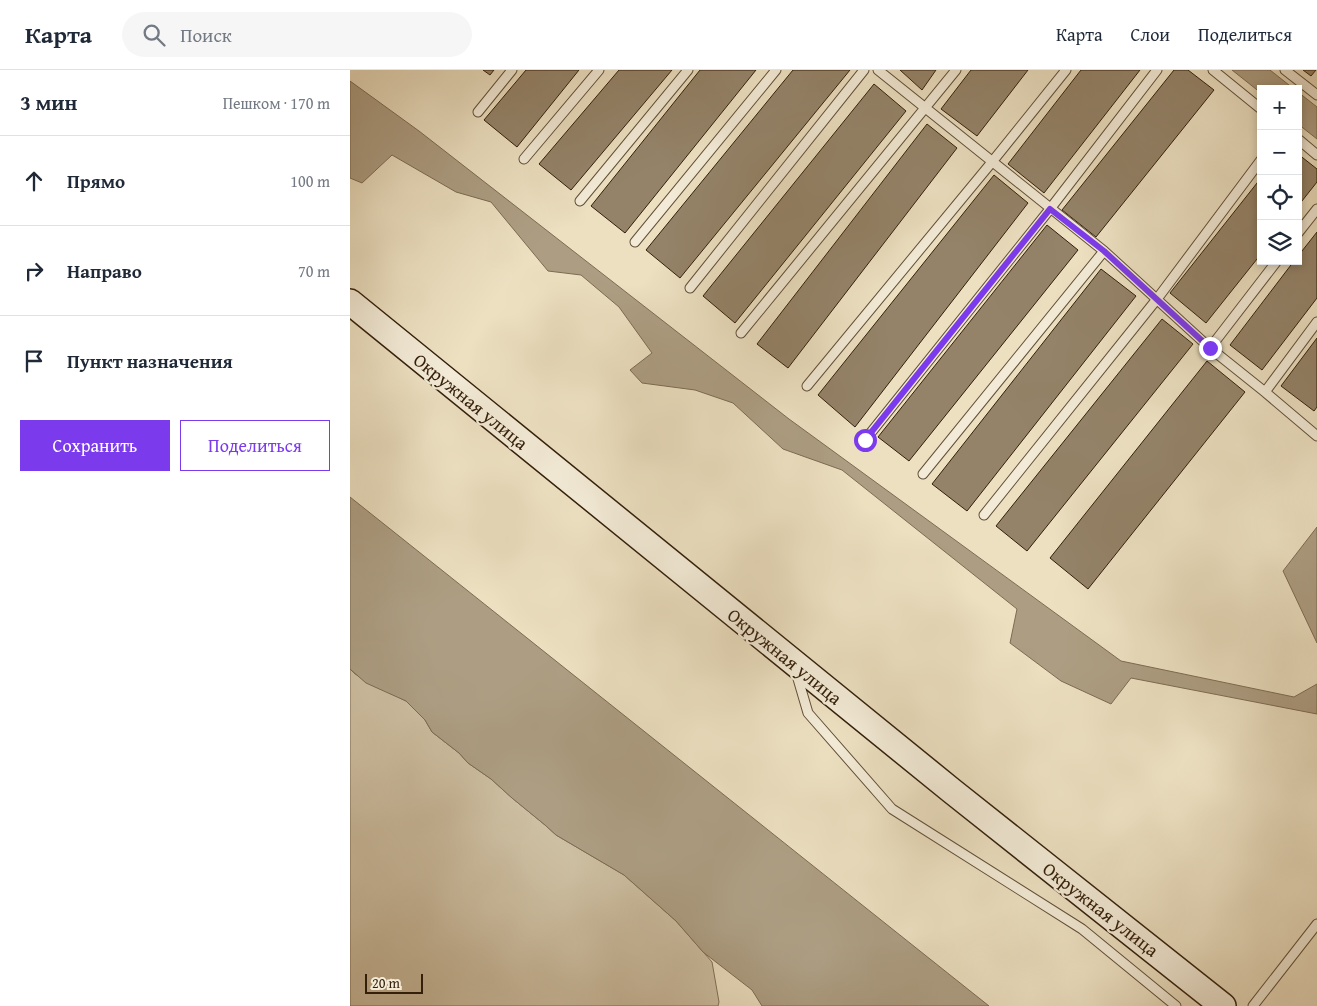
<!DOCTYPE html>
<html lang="ru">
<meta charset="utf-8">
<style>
body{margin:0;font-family:"Gentium Book Plus",serif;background:#f6f6f7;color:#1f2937}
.controls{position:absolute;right:15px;top:15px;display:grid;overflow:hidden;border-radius:0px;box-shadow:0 2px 8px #0003}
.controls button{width:45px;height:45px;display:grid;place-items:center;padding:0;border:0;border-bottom:1px solid #e0e1e3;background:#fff;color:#1f2937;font:25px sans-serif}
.scale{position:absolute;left:15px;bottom:12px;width:58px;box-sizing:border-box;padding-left:5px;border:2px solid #341f0a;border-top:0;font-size:14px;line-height:18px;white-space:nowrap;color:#341f0a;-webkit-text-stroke:4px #f3ebd7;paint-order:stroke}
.stop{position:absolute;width:15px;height:15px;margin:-11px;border:4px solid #7c3aed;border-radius:50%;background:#fff}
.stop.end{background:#7c3aed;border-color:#fff;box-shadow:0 1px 5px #0008}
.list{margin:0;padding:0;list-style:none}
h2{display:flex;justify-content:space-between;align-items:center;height:65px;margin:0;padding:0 20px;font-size:21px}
h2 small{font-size:16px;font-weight:400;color:#747a83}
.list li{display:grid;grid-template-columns:32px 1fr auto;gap:15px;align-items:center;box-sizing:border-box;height:90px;padding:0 20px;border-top:1px solid #e0e1e3}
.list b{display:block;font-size:19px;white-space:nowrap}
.list em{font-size:16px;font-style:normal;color:#747a83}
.actions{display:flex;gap:10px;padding:15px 20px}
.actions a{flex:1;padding:11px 0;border:1px solid #7c3aed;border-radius:0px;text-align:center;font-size:18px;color:#7c3aed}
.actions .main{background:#7c3aed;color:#fff}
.icon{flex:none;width:28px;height:28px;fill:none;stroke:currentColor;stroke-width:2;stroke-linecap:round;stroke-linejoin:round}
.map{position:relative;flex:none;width:967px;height:936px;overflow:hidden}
header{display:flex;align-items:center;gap:30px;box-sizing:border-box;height:70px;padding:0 25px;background:#fff;border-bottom:1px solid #e0e1e3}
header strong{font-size:24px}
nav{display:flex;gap:28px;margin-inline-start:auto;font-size:18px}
.search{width:350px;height:45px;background:#f6f6f7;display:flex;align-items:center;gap:12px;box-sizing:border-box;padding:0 18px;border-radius:28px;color:#747a83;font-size:19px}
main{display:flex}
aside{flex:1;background:#fff}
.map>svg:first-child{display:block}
</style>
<header>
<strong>Карта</strong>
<div class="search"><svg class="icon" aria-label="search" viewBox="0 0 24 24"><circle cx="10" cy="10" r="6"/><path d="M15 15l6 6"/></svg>Поиск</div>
<nav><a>Карта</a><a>Слои</a><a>Поделиться</a></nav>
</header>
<main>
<aside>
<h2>3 мин<small>Пешком · 170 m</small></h2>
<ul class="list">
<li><svg class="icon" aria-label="ahead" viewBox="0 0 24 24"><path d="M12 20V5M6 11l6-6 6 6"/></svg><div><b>Прямо</b></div><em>100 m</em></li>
<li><svg class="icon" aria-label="right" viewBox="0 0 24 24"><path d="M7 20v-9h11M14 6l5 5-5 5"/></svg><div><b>Направо</b></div><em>70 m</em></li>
<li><svg class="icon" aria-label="arrive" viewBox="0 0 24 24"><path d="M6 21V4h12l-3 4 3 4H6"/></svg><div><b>Пункт назначения</b></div></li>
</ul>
<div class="actions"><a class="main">Сохранить</a><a>Поделиться</a></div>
</aside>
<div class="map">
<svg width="967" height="936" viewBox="0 0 967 936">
<rect width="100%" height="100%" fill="#ece0c1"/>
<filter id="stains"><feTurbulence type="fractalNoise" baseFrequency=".004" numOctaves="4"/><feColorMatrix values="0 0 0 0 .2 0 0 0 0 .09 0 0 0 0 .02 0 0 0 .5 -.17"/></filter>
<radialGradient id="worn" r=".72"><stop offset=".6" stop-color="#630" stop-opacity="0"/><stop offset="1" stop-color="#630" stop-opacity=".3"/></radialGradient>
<path fill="#cdbfa2" stroke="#806f56" d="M 0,599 L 5,604 L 56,631 L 75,650 L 82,662 L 109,683 L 118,693 L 141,709 L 162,728 L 195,755 L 206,765 L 274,805 L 326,851 L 362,892 L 369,932 L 368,936 L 0,936 Z"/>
<path fill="#ad9e83" stroke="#7d6b53" d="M 882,0 L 920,0 L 944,19 L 911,19 L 911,23 Z
M 0,11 L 69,61 L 439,349 L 771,591 L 944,627 L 967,614 L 967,644 L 781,608 L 761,634 L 711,611 L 660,573 L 667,539 L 492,400 L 433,379 L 383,333 L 345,320 L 292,313 L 280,300 L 302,283 L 269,237 L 231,205 L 198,201 L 141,132 L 106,122 L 42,85 L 12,113 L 0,108 Z
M 948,22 L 967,37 L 967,69 L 948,54 Z
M 0,427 L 639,936 L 412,936 L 402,920 L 353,882 L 326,851 L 274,805 L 206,765 L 195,755 L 162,728 L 141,709 L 118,693 L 109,683 L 82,662 L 75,650 L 56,631 L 16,613 L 0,599 Z
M 967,457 L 967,573 L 933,501 Z"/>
<path fill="#948369" stroke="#341f0a" d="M 133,0 L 144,0 L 140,5 Z
M 176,0 L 229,0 L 167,77 L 134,50 Z
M 269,0 L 322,0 L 221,120 L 189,94 Z
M 350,0 L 406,0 L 275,163 L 241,136 Z
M 443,0 L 500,0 L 330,208 L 296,180 Z
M 550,0 L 586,0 L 572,20 Z
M 621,0 L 678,0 L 627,66 L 591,39 Z
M 731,0 L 790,0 L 694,123 L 658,94 Z
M 824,0 L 838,0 L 864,20 L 746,167 L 712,140 Z
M 953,0 L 966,0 L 961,6 Z
M 524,14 L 556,41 L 385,253 L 353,226 Z
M 577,54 L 607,78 L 438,298 L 407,274 Z
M 948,84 L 967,99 L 967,112 L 948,136 Z
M 644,105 L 678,133 L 505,357 L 468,325 Z
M 911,108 L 911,184 L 856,253 L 820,223 Z
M 697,155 L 728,180 L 559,391 L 528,367 Z
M 967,162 L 967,228 L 912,300 L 880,275 L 944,191 L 948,191 L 948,186 Z
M 751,199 L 786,226 L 617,441 L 582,414 Z
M 812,249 L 843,274 L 677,481 L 646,456 Z
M 967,268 L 967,337 L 964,341 L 931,316 Z
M 857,291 L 895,322 L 738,519 L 700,488 Z"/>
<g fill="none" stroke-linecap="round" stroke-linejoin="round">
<g stroke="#624f38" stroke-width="11">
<path id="lane" d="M 528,0 L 754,181 L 860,278
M 863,0 L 911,39
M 935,0 L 967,25
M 128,42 L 162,0
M 948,69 L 967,85
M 174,89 L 249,0
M 230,131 L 338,0
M 948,163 L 967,139
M 285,172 L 426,0
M 927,191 L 860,278 L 915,322 L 967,366
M 340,218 L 514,0
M 391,263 L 606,0
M 457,316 L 642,92 L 716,0
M 915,322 L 967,252
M 515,370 L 700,139 L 807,0
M 573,404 L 754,181
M 634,445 L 807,229 L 911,90
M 446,602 L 458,643 L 542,739 L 732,859 L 826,936
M 903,936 L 967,854"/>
</g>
<g stroke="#341f0a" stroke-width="28">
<path id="secondary" d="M 0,232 L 602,721 L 873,936"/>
</g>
<use href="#lane" stroke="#f3ebd7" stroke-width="9"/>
<use href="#secondary" stroke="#f3ebd7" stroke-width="25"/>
</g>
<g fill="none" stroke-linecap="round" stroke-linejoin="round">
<path stroke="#7c3aed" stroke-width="6" d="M 515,370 L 700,139 L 754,181 L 860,278"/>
</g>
<g text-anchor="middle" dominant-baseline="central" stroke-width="4.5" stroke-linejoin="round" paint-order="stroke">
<g font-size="19" fill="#341f0a" stroke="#f3ebd7">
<text transform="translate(121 331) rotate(39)">Окружная улица</text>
<text transform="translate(435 586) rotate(39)">Окружная улица</text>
<text transform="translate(751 839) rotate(38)">Окружная улица</text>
</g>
</g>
<rect width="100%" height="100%" filter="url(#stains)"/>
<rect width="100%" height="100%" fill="url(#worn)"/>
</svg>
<div class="controls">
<button>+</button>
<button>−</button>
<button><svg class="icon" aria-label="locate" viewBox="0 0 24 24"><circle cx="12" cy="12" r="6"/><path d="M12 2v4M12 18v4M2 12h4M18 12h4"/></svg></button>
<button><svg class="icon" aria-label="layers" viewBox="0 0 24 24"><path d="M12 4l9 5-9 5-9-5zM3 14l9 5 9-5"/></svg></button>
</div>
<div class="scale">20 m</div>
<div class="stop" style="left:515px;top:370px"></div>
<div class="stop end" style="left:860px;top:278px"></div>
</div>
</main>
